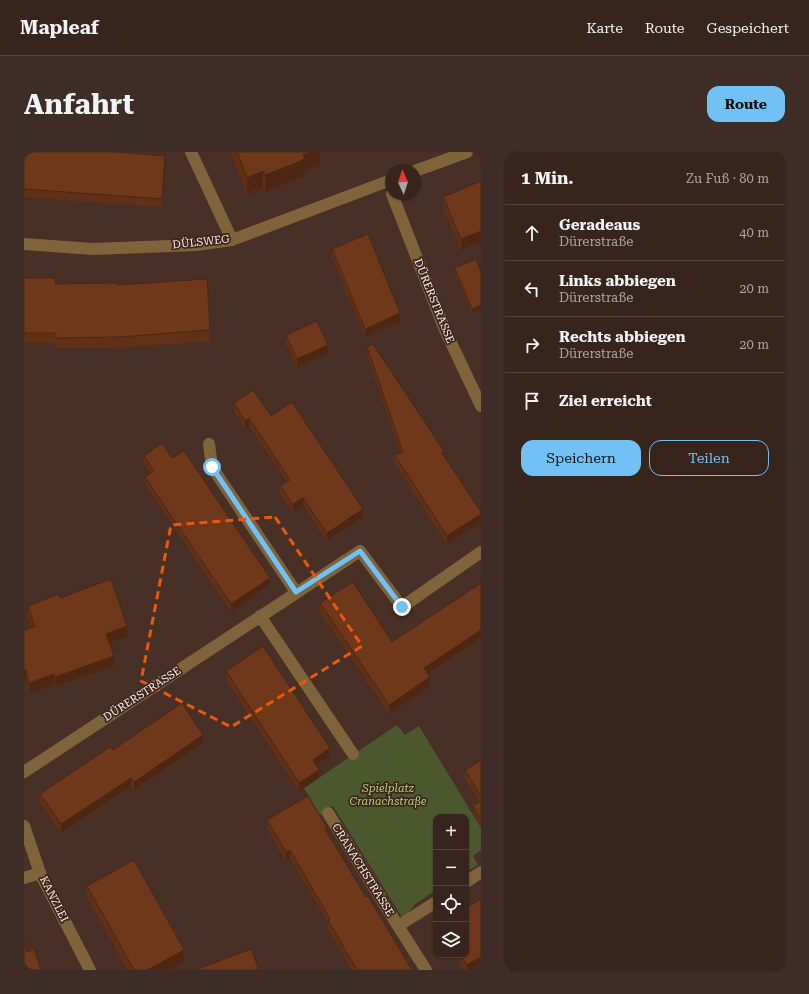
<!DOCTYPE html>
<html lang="de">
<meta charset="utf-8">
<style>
body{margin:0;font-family:"Roboto Serif",serif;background:#3e2c26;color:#f1f3f6}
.controls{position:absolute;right:12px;bottom:12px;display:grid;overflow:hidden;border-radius:8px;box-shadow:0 1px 3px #0004}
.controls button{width:36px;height:36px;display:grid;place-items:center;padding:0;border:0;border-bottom:1px solid #51413b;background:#37241d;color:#f1f3f6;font:20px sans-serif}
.compass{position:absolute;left:361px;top:12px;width:36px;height:36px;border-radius:50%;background:#37241d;box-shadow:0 1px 3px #0004;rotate:357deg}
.stop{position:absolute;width:12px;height:12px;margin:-9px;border:3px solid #71c1f5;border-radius:50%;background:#fff}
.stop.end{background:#71c1f5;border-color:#fff;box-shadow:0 1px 4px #0008}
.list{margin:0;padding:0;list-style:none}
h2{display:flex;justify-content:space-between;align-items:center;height:52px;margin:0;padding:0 16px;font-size:17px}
h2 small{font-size:13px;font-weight:400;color:#aaa4a4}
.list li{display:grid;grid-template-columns:26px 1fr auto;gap:12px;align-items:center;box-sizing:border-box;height:56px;padding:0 16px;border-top:1px solid #51413b}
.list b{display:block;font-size:15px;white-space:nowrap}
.list p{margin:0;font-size:13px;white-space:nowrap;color:#aaa4a4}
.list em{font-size:13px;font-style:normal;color:#aaa4a4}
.actions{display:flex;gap:8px;padding:12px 16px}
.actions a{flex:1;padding:9px 0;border:1px solid #71c1f5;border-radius:12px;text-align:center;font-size:14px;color:#71c1f5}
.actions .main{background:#71c1f5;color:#111}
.icon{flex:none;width:22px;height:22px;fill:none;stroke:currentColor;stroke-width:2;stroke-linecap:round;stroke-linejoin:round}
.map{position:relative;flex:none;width:457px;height:818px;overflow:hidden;border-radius:12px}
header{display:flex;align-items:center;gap:24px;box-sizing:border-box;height:56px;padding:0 20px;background:#37241d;border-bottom:1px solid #51413b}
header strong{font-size:19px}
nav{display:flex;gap:22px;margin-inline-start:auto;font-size:14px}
.intro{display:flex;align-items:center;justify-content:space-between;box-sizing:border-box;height:96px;padding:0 24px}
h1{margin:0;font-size:28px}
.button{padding:10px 18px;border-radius:12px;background:#71c1f5;color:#111;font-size:14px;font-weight:700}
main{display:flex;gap:24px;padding:0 24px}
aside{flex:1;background:#37241d;border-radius:12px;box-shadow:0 1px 3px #0004}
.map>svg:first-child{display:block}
</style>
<header>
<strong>Mapleaf</strong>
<nav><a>Karte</a><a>Route</a><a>Gespeichert</a></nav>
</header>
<div class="intro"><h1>Anfahrt</h1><a class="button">Route</a></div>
<main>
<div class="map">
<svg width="457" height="818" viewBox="0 0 457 818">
<rect width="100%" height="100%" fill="#493027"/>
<path fill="#4b582d" d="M 373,573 L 381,583 L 395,574 L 457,676 L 457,698 L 449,704 L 454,713 L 442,720 L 442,665 L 412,665 L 412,738 L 391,752 L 379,767 L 309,654 L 296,663 L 280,636 Z"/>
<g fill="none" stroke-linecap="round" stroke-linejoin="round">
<path stroke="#7f633b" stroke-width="12" d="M 167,0 L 208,88
M 391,19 L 443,0
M 368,42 L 421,178 L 457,254
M 0,92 L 69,97 L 172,93 L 208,88 L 367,28
M 185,292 L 188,315 L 272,440
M 236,464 L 329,602
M 0,620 L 336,399 L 378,455 L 457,400
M 304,661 L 374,774
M 0,674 L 16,721 L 66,818
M 0,726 L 16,721
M 442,730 L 457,720
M 402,818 L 374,774 L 412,750"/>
</g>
<path fill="#603017" d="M 0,0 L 141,12 L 138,55 L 0,45 Z
M 206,0 L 296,0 L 296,13 L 281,19 L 281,24 L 241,40 L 239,35 L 223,42 Z
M 457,29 L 437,98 L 419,55 L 419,45 Z
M 308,97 L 376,170 L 341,185 L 308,105 Z
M 431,116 L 457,120 L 457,157 L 448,161 L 431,120 Z
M 0,126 L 31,132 L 93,133 L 186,178 L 186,189 L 94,196 L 32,196 L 32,191 L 0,191 Z
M 262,183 L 304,201 L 273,215 L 262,191 Z
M 343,195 L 420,304 L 457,360 L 457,370 L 423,392 L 371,312 L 371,303 L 377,301 L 343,204 Z
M 210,251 L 247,264 L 339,365 L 303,389 L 279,353 L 269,360 L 256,342 L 256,334 L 263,330 L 225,274 L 221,276 L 210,259 Z
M 120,304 L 148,306 L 246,433 L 207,460 L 121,332 L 121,325 L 126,321 L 120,311 Z
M 457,431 L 457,486 L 404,522 L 406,534 L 365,562 L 296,460 L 296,451 L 368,490 Z
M 36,446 L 103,485 L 85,491 L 90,514 L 31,535 L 30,533 L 5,541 L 2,528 L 0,529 L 8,476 L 4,464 L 4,454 Z
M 202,519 L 306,604 L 292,613 L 295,626 L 275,639 L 202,528 Z
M 179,591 L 110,638 L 107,634 L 37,681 L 16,650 L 16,642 L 89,598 Z
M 457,608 L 457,675 L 449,662 L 449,654 L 455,650 L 441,626 L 441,618 Z
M 243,668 L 303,681 L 342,745 L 388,818 L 328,818 L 304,777 L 304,771 L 266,706 L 262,709 L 243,677 Z
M 63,734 L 160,809 L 144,818 L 103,818 L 63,745 Z
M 432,803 L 442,803 L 457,813 L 449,818 L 440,818 Z"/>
<path fill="#4e2713" d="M 287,0 L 296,0 L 296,13 L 281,19 L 281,24 L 241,40 L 241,23 L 279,3 Z
M 141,4 L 141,12 L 138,55 L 138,47 Z
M 239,19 L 239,35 L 223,42 L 223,26 Z
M 457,79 L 457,90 L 437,98 L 437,87 Z
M 457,153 L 457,157 L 448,161 L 448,157 Z
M 376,161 L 376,170 L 341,185 L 341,177 Z
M 304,193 L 304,201 L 273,215 L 273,207 Z
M 225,266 L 225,274 L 221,276 L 221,269 Z
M 279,346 L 279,353 L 269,360 L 269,352 Z
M 339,357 L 339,365 L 303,389 L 303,381 Z
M 457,362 L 457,370 L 423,392 L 423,384 Z
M 246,426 L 246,433 L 207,460 L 207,452 Z
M 103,474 L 103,485 L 82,492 L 82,482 Z
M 457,478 L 457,486 L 400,524 L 400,516 Z
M 90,504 L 90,514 L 31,535 L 31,525 Z
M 0,518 L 2,518 L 2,528 L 0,529 Z
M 30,522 L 30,533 L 5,541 L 5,531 Z
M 406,525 L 406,534 L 365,562 L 365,553 Z
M 179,583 L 179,591 L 110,638 L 110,630 Z
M 306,596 L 306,604 L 289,616 L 289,608 Z
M 295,618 L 295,626 L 275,639 L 275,631 Z
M 107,626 L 107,634 L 37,681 L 37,672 Z
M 266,698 L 266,706 L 262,709 L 262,700 Z
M 160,798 L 160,809 L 144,818 L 123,818 Z
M 457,805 L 457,813 L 449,818 L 443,818 L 443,813 Z"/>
<path fill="#70381b" stroke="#4e2713" d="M 0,0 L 91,0 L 141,4 L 138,47 L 0,37 Z
M 213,0 L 287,0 L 279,3 L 281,7 L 262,15 L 241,23 L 239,19 L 223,26 Z
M 457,29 L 457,79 L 437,87 L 419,45 Z
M 344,82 L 376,161 L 341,177 L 308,97 Z
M 452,107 L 457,120 L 457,153 L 448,157 L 431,116 Z
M 0,126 L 31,126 L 31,132 L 93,131 L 93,133 L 183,127 L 186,178 L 94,185 L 32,186 L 32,181 L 0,181 Z
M 293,169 L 304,193 L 273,207 L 262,183 Z
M 349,192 L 420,299 L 418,301 L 457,360 L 457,362 L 423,384 L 371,303 L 379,300 L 343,195 Z
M 229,238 L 247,264 L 268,250 L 339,357 L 303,381 L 279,346 L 269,352 L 256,334 L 266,328 L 225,266 L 221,269 L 210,251 Z
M 138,291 L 148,306 L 160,299 L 246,426 L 207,452 L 121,325 L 130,319 L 120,304 Z
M 87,427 L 103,474 L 82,482 L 90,504 L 31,525 L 30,522 L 5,531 L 2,518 L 0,518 L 0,478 L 11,475 L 4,454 L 34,442 L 36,446 Z
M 329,430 L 368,490 L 457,431 L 457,478 L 400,516 L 406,525 L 365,553 L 296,451 Z
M 239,494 L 306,596 L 289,608 L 295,618 L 275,631 L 202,519 Z
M 158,551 L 179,583 L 110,630 L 107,626 L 37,672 L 16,642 L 86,595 L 89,598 Z
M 457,608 L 457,645 L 441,618 Z
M 284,644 L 303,676 L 301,677 L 342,745 L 344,744 L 388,818 L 333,818 L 304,768 L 306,767 L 266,698 L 262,700 L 243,668 Z
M 457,649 L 457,667 L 449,654 Z
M 110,708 L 160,798 L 123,818 L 110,818 L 63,734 Z
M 457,747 L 457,805 L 443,813 L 436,803 L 442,803 L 442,756 Z
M 0,790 L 3,800 L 10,797 L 17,818 L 0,818 Z
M 227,797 L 235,818 L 174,818 L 174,817 Z"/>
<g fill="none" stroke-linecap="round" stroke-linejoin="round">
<path stroke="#71c1f5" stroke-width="5" d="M 188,315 L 272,440 L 336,399 L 378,455"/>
</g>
<path fill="none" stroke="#e8590c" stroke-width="3" stroke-dasharray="8 5" stroke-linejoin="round" d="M 251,365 L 338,494 L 207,575 L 117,529 L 147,373 Z"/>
<g text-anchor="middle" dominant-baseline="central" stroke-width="3.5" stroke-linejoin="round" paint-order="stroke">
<g font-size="11" fill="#fcebe5" stroke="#3e261d">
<text transform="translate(177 90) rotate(-6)">DÜLSWEG</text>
<text transform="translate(410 149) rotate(68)">DÜRERSTRASSE</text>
<text transform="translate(118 542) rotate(-33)">DÜRERSTRASSE</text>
<text transform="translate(339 718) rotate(58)">CRANACHSTRASSE</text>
<text transform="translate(30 747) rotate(63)">KANZLEI</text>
</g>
<g font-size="11" font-style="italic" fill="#b5d177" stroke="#3e261d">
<text x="364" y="636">Spielplatz<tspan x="364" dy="13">Cranachstraße</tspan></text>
</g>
</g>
</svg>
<div class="controls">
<button>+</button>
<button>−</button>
<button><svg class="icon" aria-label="locate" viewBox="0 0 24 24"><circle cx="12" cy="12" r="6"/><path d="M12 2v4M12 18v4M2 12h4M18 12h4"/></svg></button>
<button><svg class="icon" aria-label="layers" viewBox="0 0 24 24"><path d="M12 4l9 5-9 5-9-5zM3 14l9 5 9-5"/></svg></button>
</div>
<svg class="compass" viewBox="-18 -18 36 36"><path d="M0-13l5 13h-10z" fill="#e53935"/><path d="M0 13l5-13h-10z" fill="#aaa4a4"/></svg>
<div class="stop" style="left:188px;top:315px"></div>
<div class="stop end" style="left:378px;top:455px"></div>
</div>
<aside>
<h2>1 Min.<small>Zu Fuß · 80 m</small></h2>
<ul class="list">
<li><svg class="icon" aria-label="ahead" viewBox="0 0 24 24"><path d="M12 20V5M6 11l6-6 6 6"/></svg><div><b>Geradeaus</b><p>Dürerstraße</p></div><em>40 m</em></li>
<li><svg class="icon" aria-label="left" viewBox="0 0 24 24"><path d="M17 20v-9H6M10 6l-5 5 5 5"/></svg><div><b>Links abbiegen</b><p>Dürerstraße</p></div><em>20 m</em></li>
<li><svg class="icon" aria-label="right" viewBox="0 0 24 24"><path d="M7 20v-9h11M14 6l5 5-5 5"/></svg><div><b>Rechts abbiegen</b><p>Dürerstraße</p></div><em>20 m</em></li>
<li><svg class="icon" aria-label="arrive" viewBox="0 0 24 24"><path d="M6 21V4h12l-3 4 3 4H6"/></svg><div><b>Ziel erreicht</b></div></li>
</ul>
<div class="actions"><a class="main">Speichern</a><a>Teilen</a></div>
</aside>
</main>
